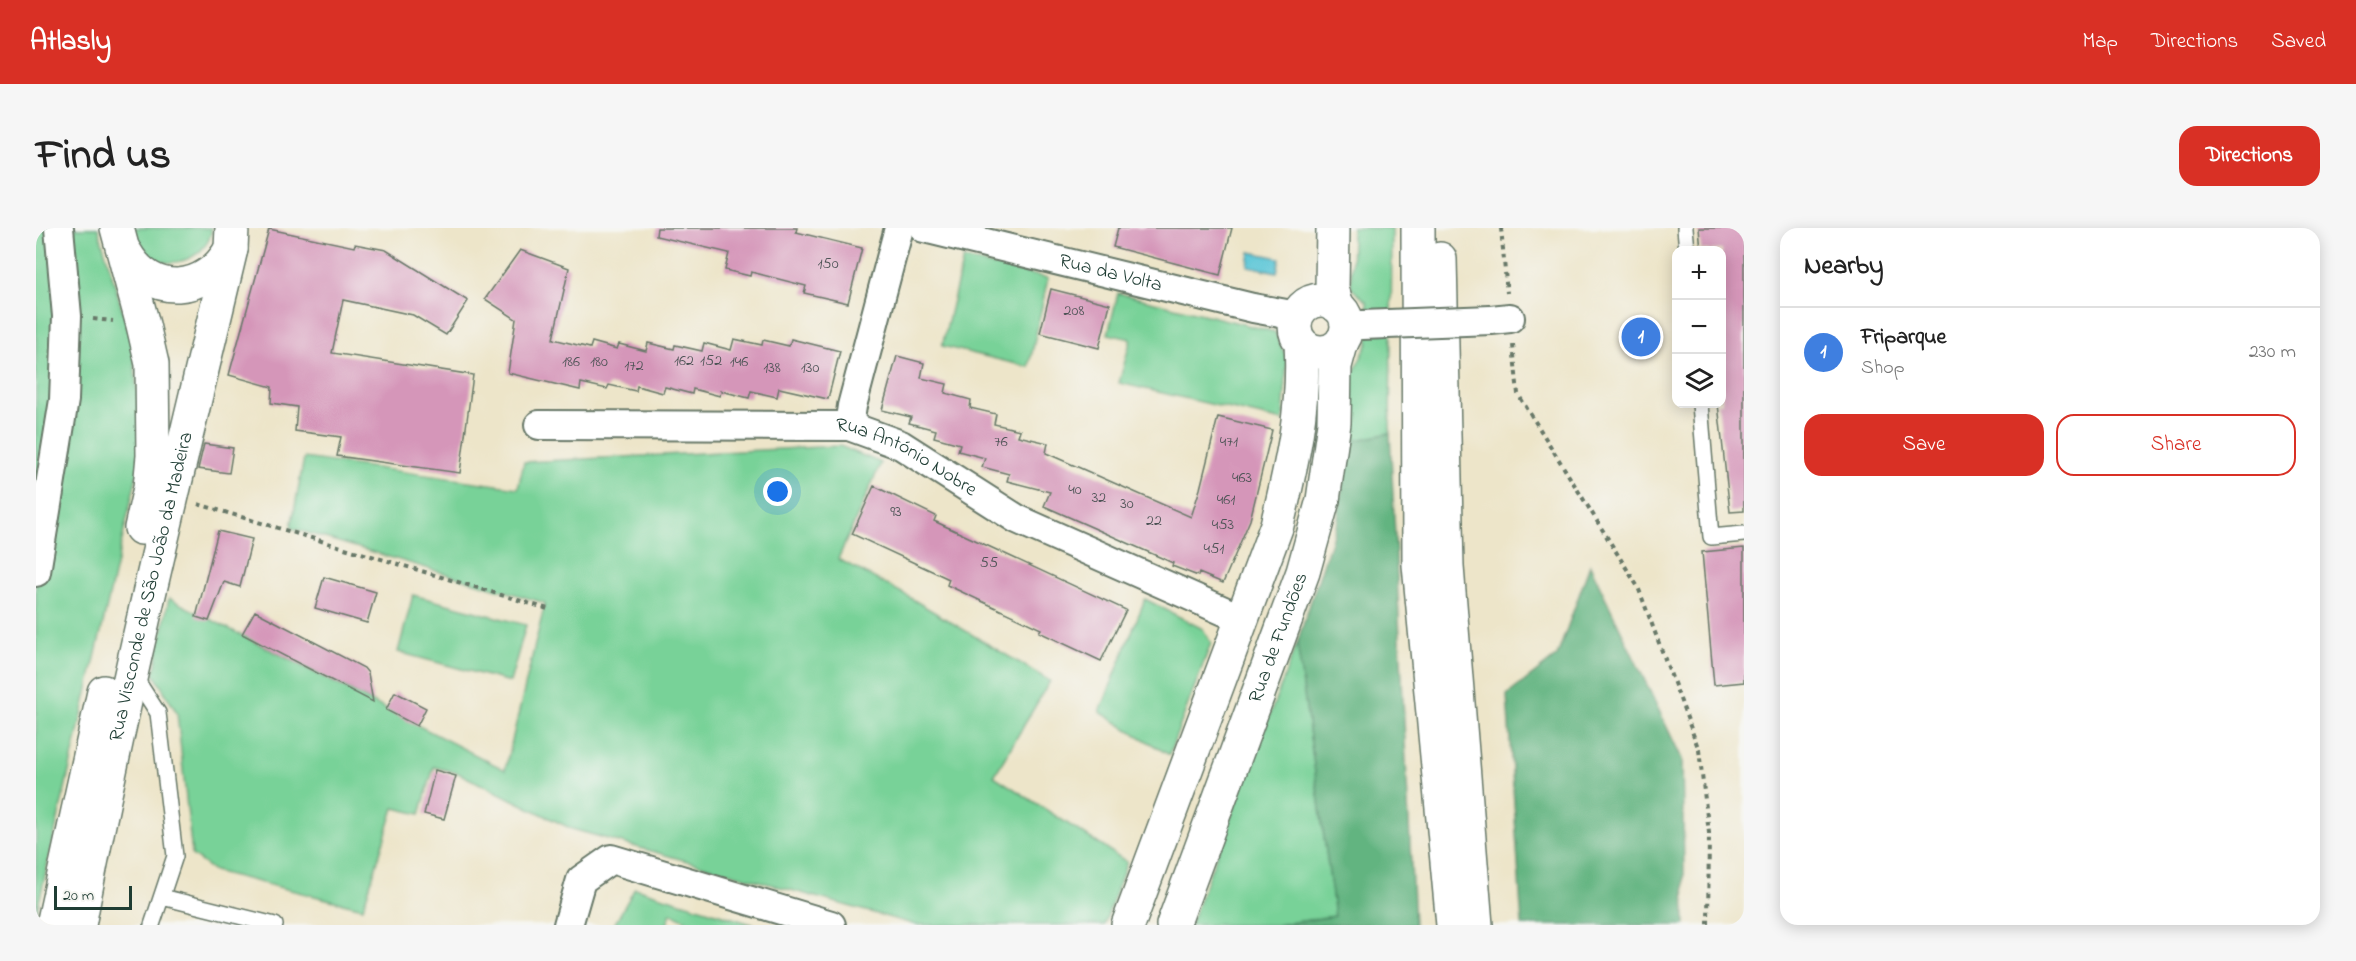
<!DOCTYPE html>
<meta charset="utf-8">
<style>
body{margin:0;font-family:"Indie Flower",sans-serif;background:#f6f6f6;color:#222}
.controls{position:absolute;right:18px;top:18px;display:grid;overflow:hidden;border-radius:12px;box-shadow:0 3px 15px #0003}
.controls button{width:54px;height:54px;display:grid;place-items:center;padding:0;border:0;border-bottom:2px solid #e0e0e0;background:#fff;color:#222;font:30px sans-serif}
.scale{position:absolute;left:18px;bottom:15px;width:78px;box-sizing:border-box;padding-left:6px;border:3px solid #1f3d34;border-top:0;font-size:16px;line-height:21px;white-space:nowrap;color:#1f3d34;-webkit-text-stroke:4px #f6f6f2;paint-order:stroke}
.you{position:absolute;left:742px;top:264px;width:21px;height:21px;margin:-15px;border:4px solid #fff;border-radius:50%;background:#1a73e8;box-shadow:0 0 0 9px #1a73e833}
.badge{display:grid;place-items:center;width:39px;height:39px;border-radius:50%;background:#d93025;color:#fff;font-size:20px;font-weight:700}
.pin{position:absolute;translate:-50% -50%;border:3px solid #fff;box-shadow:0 2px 6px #0006}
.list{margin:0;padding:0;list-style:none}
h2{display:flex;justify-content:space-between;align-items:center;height:78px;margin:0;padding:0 24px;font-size:26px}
h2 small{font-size:20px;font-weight:400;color:#767676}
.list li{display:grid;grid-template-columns:39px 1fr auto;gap:18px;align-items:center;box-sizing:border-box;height:90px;padding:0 24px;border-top:2px solid #e0e0e0}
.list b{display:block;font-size:22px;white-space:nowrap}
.list p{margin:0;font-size:20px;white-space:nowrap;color:#767676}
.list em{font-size:20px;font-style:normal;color:#767676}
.actions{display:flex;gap:12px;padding:18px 24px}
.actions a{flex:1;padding:14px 0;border:2px solid #d93025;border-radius:18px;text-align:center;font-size:21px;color:#d93025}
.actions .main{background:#d93025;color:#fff}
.icon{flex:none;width:33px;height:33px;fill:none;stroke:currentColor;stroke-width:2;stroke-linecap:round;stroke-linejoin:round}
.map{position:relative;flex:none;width:1708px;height:697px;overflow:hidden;border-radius:18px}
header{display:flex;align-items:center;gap:36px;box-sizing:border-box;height:84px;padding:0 30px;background:#d93025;color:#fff}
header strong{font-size:28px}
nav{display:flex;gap:33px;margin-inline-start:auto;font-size:21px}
.intro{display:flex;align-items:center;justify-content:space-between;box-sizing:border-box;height:144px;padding:0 36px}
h1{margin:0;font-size:42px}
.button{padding:15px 27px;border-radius:18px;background:#d93025;color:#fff;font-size:21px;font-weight:700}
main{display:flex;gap:36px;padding:0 36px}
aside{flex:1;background:#fff;border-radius:18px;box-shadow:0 3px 15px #0003}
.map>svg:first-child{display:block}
</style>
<header>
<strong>Atlasly</strong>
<nav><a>Map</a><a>Directions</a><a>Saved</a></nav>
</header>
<div class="intro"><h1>Find us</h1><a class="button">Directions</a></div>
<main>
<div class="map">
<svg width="1708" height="697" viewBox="0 0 1708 697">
<rect width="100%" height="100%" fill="#f6f6f2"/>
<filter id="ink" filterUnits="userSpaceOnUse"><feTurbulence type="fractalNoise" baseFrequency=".0167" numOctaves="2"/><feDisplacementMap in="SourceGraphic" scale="12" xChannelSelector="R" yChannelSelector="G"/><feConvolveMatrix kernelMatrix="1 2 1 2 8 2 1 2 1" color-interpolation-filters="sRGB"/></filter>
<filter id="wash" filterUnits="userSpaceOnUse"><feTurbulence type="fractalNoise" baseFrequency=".008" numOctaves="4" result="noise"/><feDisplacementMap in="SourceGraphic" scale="24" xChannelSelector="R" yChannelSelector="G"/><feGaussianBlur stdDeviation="1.35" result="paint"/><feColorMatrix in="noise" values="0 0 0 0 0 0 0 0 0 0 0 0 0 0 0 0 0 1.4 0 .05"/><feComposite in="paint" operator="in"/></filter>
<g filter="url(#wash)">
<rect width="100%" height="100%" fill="#ede5c9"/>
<path fill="#78d298" stroke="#4c8866" stroke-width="1.5" d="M 0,0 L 62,0 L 97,118 L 106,225 L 0,687 Z
M 95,0 L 176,0 C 172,37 116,48 99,14 C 97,10 97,4 95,0 Z
M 1316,0 L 1356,0 L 1354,205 L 1312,214 L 1316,148 L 1332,115 L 1331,74 L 1315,60 Z
M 927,31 L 1012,50 L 993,139 L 906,118 Z
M 1082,65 L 1239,104 L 1251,131 L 1247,193 L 1083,155 L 1095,111 L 1072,106 Z
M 804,218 L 845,235 L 802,331 L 866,365 L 1014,453 L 958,548 L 1091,634 L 1068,697 L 880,697 L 536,601 L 422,545 L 398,539 L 384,586 L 358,580 L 327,680 L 178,643 L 156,627 L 141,485 L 118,446 L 133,370 L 469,542 L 509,375 L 255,300 L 268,230 L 482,260 L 488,234 Z
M 377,367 L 490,397 L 474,454 L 362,424 Z
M 1109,371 L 1167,401 L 1175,415 L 1133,527 L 1064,484 Z
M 1261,415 L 1299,688 L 1241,697 L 1154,697 Z
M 599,660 L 719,697 L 660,697 L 635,685 L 631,697 L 578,697 Z"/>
<path fill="#62b480" stroke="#40785a" stroke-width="1.5" d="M 1354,205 L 1378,697 L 1241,697 L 1299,688 L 1261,415 L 1302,292 L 1312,214 Z
M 1554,337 L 1646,531 L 1649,697 L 1486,697 L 1471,467 L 1521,428 Z"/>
<path fill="#5cc6d7" stroke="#3e8286" stroke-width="1.5" d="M 1214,24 L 1244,30 L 1241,44 L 1212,38 Z"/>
<g id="blocks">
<path fill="#d596b9" d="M 621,0 L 761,0 L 760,4 L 826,20 L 812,75 L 768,65 L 770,58 L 715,44 L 714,48 L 689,42 L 693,25 L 620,8 Z
M 1082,0 L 1196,0 L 1184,47 L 1077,19 Z
M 1663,0 L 1708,0 L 1708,283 L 1694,284 L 1682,176 L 1686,176 L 1686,22 L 1665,22 Z
M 233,1 L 318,19 L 319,16 L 350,22 L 432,73 L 410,107 L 377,87 L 307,72 L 296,125 L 437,147 L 424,245 L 301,228 L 305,209 L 259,203 L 261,179 L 235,175 L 236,159 L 193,147 Z
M 484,22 L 533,40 L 517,111 L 554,120 L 556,114 L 581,121 L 583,116 L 610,123 L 612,115 L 638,121 L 639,117 L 666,123 L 668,115 L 695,122 L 698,111 L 726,117 L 727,112 L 753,118 L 755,111 L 804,123 L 792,171 L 743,160 L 741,169 L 715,163 L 713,170 L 685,163 L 684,168 L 657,161 L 656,166 L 629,159 L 627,165 L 601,158 L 600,163 L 573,157 L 571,161 L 545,155 L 544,162 L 472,145 L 480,91 L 449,71 Z
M 1015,61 L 1074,76 L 1063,120 L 1004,105 Z
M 861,128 L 888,135 L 885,150 L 911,156 L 909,165 L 935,172 L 934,180 L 960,186 L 958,196 L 984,202 L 982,208 L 1012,215 L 1010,225 L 1155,289 L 1164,261 L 1182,189 L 1236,202 L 1214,292 L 1187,355 L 1163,345 L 1162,348 L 1136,338 L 1137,335 L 1008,278 L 1014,264 L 971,253 L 973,246 L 946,239 L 949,230 L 922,223 L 924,216 L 898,209 L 900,202 L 873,195 L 875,189 L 846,182 Z
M 168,216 L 197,220 L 193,245 L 162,241 Z
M 838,258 L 900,288 L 898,293 L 1090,382 L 1065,433 L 1003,404 L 1005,401 L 911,357 L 913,351 L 816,306 Z
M 182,303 L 216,311 L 204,359 L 188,354 L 173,393 L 160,389 Z
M 1708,320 L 1708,454 L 1678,457 L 1666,324 Z
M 288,349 L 340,364 L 331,395 L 279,380 Z
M 219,383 L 328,440 L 332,445 L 337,474 L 206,406 Z
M 359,464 L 390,480 L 381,498 L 350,482 Z
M 399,542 L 420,548 L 408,591 L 388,586 Z"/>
</g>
</g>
<g filter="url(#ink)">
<use href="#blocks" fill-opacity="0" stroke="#677868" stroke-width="1.5"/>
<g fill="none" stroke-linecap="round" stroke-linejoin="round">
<g stroke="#677868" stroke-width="18">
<path id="service" d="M 1649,0 L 1651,22
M 1664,176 L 1675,309 L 1708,306
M 98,448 L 122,485 L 139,628 L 116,697
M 126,669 L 239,697"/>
</g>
<g stroke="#677868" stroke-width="32">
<g id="minor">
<path id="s1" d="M 888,0 L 1217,80 L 1261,88"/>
<path d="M 1455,92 L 1474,90"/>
<path id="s2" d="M 503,197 L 813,198 L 865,217 L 981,291 L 1206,391"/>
<path d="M 813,198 L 816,178 L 863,0"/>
<path d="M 0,344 L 28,172 L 31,88 L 23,0"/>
<path d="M 532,697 L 545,652 L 575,631 L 795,697"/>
</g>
</g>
<g stroke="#677868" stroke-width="36">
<g id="secondary">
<path d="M 81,0 L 107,97 L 116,136 L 117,228 L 114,260 L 105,300"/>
<path d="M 1297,0 L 1296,60 L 1301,78"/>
<path d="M 89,24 C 115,71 170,66 195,21"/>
<circle cx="1285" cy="98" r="26"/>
<path d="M 17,697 L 68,464"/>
<path id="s3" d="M 43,697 C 86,470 141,246 195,21 L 196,0"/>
<path d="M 1092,697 L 1241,297 C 1256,235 1269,179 1265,115"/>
<path id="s4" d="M 1137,697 L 1267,344 L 1287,272 L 1298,195 L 1299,138 L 1306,113"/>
</g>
</g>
<g stroke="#677868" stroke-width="36">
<path id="trunk" d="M 1382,0 L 1383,337 L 1417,697
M 1404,31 L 1411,339 L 1440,697"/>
</g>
<path stroke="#677868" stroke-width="4" stroke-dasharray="4.5 4.5" stroke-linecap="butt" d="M 1465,0 L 1471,65
M 57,91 L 77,93
M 1477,117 L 1482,166 L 1602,359 L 1663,522 L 1673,605 L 1672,697
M 162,276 L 512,381"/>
<use href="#service" stroke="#fff" stroke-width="15"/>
<use href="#minor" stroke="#fff" stroke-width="28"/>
<use href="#secondary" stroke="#fff" stroke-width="33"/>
<use href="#trunk" stroke="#fff" stroke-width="33"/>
<g stroke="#677868" stroke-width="32" stroke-linecap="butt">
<path id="minor-bridge" d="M 1326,97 L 1455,92"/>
</g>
<use href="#minor-bridge" stroke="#fff" stroke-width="28"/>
</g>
</g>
<g text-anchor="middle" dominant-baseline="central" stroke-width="5" stroke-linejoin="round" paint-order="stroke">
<g font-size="16" fill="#4c5355">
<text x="792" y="36">150</text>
<text x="1038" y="83">208</text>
<text x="648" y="133">162</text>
<text x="675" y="133">152</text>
<text x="535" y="134">186</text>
<text x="563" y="134">180</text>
<text x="703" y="134">146</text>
<text x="598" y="138">172</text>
<text x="736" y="140">138</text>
<text x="774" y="140">130</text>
<text x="965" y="214">76</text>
<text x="1193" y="214">471</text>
<text x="1206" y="250">463</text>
<text x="1039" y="262">40</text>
<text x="1063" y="270">32</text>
<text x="1190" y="272">461</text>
<text x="1091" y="276">30</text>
<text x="860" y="284">93</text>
<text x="1118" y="293">22</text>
<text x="1187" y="297">453</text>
<text x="1178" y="321">451</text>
<text x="953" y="335">55</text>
</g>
<g font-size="20" fill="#1f3d34" stroke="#f6f6f2">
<text stroke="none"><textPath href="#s1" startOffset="192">Rua da Volta</textPath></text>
<text stroke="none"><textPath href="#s2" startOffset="375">Rua António Nobre</textPath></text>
<text stroke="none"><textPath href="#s3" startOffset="346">Rua Visconde de São João da Madeira</textPath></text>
<text stroke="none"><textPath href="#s4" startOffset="306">Rua de Fundões</textPath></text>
</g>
</g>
</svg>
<div class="controls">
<button>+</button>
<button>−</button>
<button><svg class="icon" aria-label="layers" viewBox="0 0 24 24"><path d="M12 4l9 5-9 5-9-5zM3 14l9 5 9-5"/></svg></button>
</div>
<div class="scale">20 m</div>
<div class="you"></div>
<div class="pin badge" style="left:1605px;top:109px;background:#3f7fe0">1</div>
</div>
<aside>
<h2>Nearby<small></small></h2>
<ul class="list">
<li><span class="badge" style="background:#3f7fe0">1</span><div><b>Friparque</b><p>Shop</p></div><em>230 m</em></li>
</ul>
<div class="actions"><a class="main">Save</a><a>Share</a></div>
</aside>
</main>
